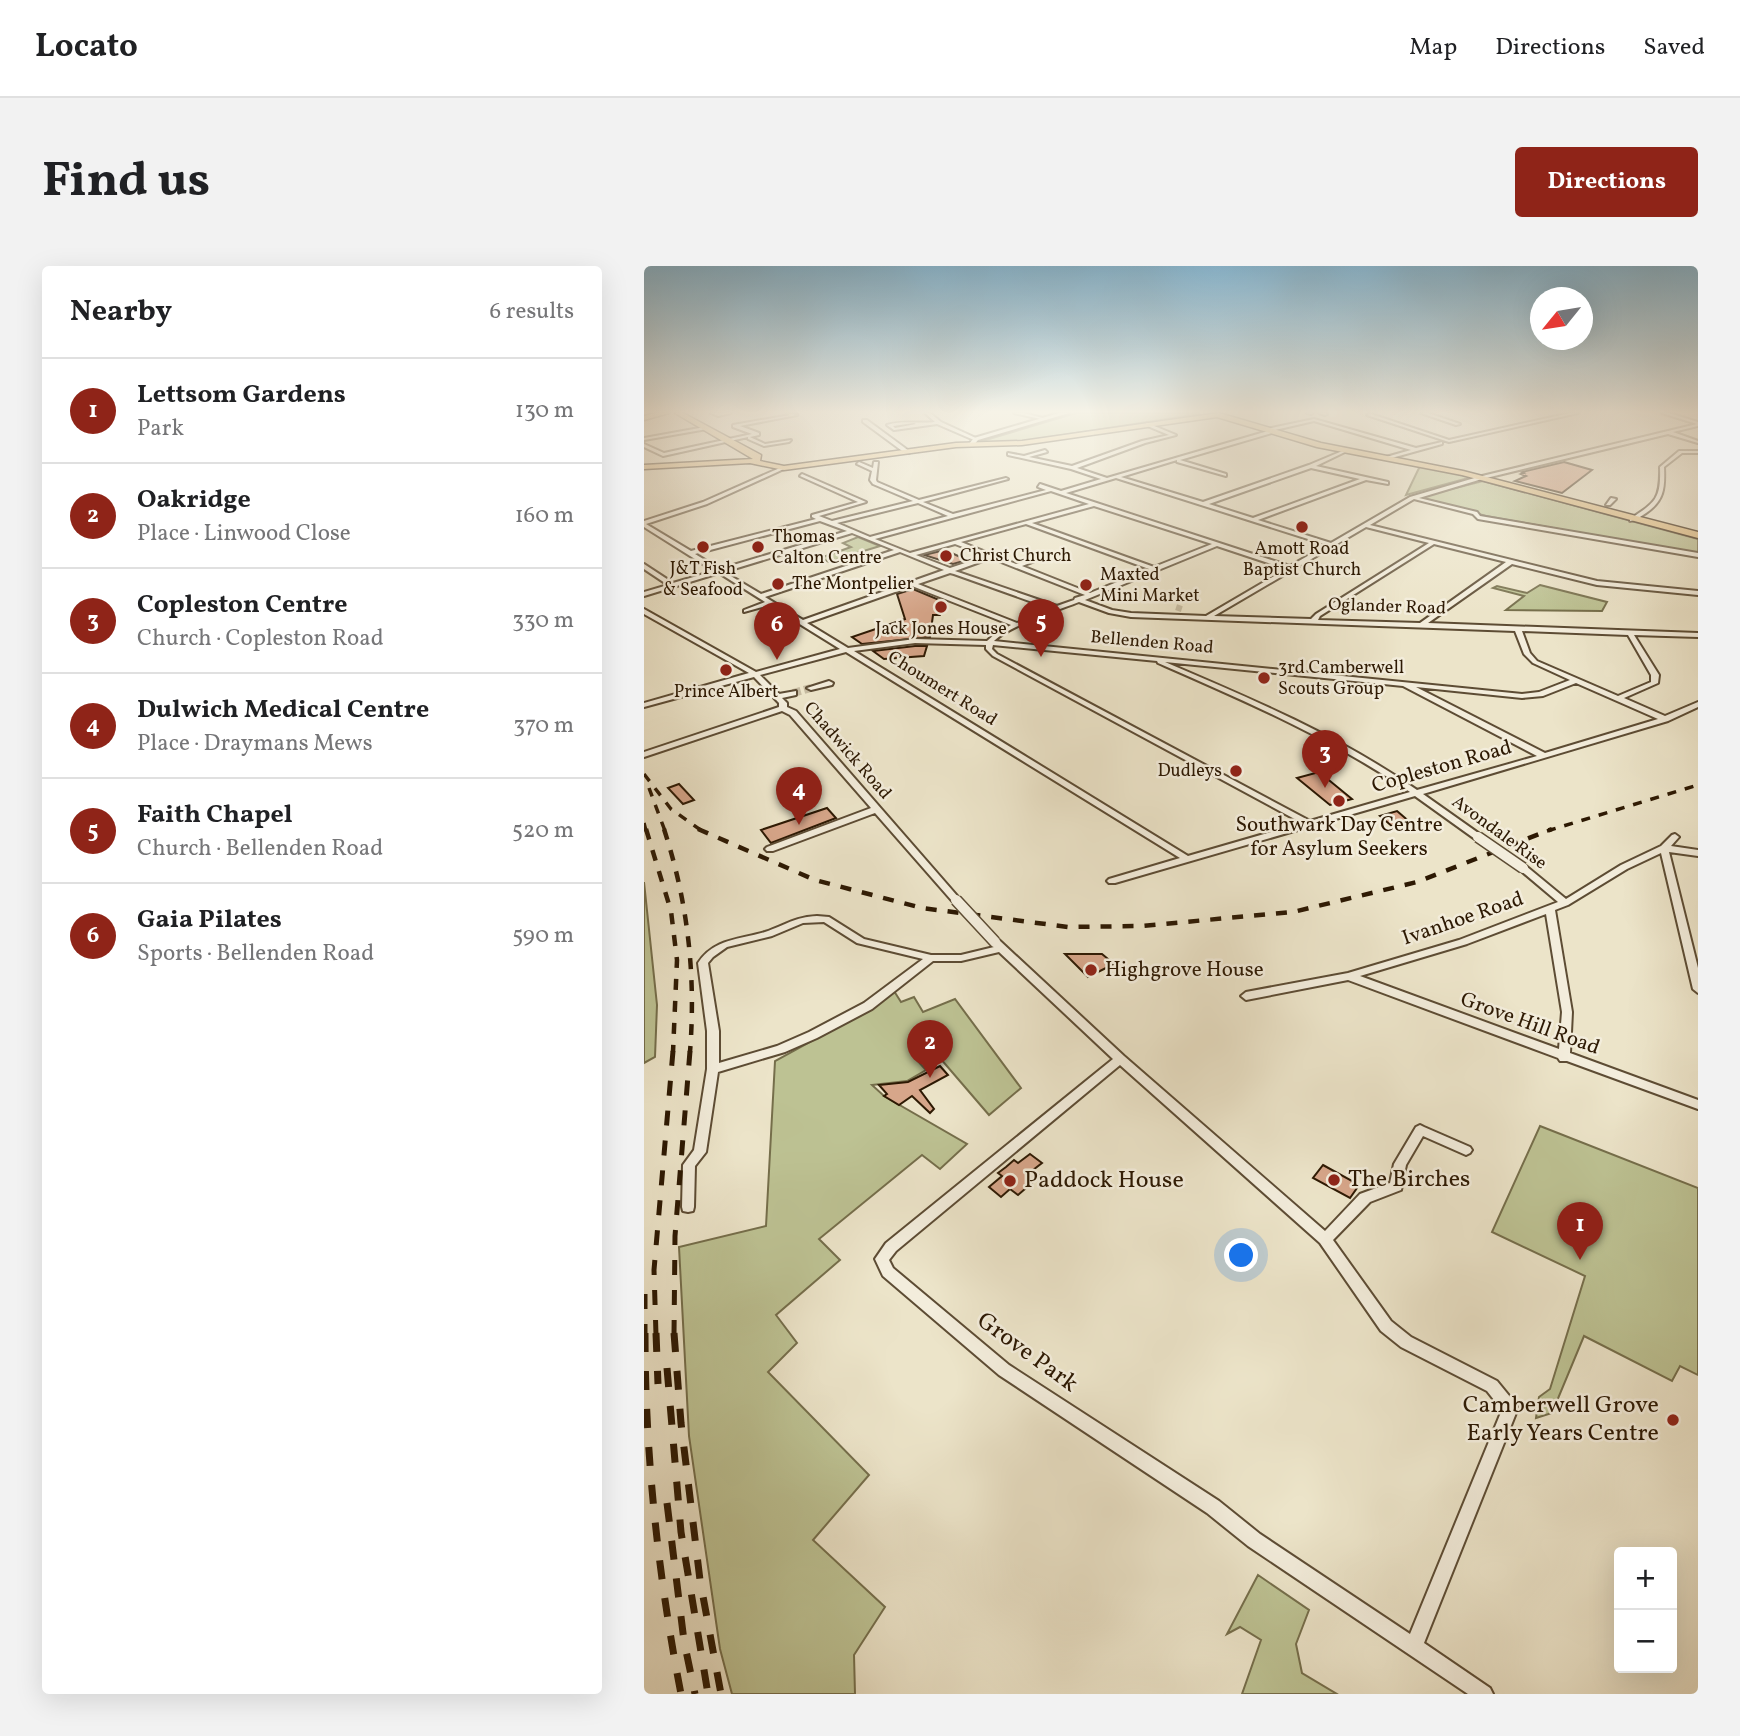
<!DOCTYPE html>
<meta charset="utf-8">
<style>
body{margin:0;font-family:Vollkorn,serif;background:#f2f2f2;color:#202124}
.controls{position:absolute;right:21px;bottom:21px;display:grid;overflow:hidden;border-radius:7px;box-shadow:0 7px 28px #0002}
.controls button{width:63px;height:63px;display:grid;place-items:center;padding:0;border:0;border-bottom:2px solid #e0e0e0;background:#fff;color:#202124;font:35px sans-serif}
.compass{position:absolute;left:886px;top:21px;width:63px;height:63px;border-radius:50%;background:#fff;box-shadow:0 7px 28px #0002;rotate:240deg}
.you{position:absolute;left:598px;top:990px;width:24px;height:24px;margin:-18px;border:5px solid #fff;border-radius:50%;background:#1a73e8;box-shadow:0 0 0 10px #1a73e833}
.badge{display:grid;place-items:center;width:46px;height:46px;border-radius:50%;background:#8f2418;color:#fff;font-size:23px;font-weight:700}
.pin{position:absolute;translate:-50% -58px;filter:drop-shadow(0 2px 4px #0008)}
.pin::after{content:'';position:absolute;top:37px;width:24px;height:21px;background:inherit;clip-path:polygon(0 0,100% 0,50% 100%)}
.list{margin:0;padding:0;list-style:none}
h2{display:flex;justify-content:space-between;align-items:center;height:91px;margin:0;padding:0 28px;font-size:30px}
h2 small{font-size:23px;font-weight:400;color:#757577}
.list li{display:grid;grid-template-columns:46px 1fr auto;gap:21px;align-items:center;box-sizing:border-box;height:105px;padding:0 28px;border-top:2px solid #e0e0e0}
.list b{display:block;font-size:26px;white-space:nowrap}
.list p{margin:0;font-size:23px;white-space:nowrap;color:#757577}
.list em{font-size:23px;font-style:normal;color:#757577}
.map{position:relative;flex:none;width:1054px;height:1428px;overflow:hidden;border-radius:7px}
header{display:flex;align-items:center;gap:42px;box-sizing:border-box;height:98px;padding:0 35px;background:#fff;border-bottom:2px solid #e0e0e0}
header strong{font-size:33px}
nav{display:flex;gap:38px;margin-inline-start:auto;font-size:24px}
.intro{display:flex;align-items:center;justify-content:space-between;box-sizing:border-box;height:168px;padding:0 42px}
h1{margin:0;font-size:49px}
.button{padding:18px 32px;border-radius:7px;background:#8f2418;color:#fff;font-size:24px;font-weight:700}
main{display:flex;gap:42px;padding:0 42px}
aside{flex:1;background:#fff;border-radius:7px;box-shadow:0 7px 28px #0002}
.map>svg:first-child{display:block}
</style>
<header>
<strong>Locato</strong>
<nav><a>Map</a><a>Directions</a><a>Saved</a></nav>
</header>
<div class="intro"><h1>Find us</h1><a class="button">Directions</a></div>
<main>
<aside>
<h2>Nearby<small>6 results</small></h2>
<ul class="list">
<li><span class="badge">1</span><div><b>Lettsom Gardens</b><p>Park</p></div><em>130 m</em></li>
<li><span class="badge">2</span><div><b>Oakridge</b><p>Place · Linwood Close</p></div><em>160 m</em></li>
<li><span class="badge">3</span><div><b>Copleston Centre</b><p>Church · Copleston Road</p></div><em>330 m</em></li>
<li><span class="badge">4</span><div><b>Dulwich Medical Centre</b><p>Place · Draymans Mews</p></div><em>370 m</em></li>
<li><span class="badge">5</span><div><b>Faith Chapel</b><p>Church · Bellenden Road</p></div><em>520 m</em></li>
<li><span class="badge">6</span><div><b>Gaia Pilates</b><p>Sports · Bellenden Road</p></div><em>590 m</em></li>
</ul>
</aside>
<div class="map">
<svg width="1054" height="1428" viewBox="0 0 1054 1428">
<rect width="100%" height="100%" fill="#ece4c9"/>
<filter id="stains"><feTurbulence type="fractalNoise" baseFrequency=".00286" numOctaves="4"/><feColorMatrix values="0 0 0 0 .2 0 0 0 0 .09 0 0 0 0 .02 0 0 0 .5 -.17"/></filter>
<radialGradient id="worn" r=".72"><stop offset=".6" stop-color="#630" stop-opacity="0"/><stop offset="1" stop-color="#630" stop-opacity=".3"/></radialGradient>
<path fill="#bdc293" stroke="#756e4b" stroke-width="2" d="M 432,147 L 553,147 L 555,148 L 373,176 L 335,176 Z
M 776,200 L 828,211 L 762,229 Z
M 839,215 L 1054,273 L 1054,288 L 842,250 L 776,231 Z
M 214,271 L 236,280 L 213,287 L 223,293 L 209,297 L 199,292 L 185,296 L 176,292 L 207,281 L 199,277 Z
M 896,319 L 963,336 L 958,345 L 862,344 L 880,330 L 849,322 L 853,320 L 883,327 Z
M 0,616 L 13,739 L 11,791 L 0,797 Z
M 250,725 L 257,736 L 270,731 L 279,746 L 311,733 L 377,822 L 345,849 L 290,785 L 272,793 L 282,804 L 263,815 L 228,819 L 240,830 L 323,878 L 296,903 L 278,889 L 175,973 L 196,994 L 132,1049 L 153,1077 L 124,1106 L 225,1209 L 169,1274 L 241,1341 L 210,1389 L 211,1428 L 88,1428 L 76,1383 L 45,1170 L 35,981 L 122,960 L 131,795 L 226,743 Z
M 896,860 L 1054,922 L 1054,1109 L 1036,1100 L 1028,1115 L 940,1070 L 908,1147 L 892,1152 L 895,1131 L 906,1123 L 941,1010 L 848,966 Z
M 614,1309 L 665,1344 L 652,1378 L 658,1407 L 693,1428 L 598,1428 L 617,1374 L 596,1361 L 583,1368 Z"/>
<path fill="#d7a68a" stroke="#2d1903" stroke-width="2" d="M 920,196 L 948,204 L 918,227 L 871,215 L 882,210 L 877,208 L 880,207 L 878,206 Z
M 301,284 L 323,294 L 309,298 L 280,289 Z
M 269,323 L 300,336 L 296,349 L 289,349 L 286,371 L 218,378 L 208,371 L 261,353 L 253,328 Z
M 271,380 L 283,380 L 280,390 L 240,393 L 229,385 Z
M 675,506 L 708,533 L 686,539 L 653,512 Z
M 35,518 L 50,534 L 39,538 L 24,522 Z
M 183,542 L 192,552 L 127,577 L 117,564 Z
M 753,545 L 767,557 L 750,562 L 736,550 Z
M 421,688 L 458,688 L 470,698 L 444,711 Z
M 296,800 L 304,809 L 276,824 L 290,843 L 286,847 L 268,830 L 255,839 L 240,830 L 243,828 L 235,819 L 264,816 Z
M 386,888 L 398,897 L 389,904 L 396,910 L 374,929 L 366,923 L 357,931 L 345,921 L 358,910 L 354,907 L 362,901 L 370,894 L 374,897 Z
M 679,899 L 710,916 L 708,919 L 713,922 L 706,932 L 669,912 Z"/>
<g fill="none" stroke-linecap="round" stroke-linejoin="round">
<path stroke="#c6bba1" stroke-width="6" stroke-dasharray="6 3.5" stroke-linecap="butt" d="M 534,345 L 536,339"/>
<path stroke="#c6bba1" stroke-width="8" stroke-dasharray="8 3.5" stroke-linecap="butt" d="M 149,427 L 167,422"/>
<g stroke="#5d4c34" stroke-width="4">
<path id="minor" d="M 67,147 L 87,147 L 74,150 Z
M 143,147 L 153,149 L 96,160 L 115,167 L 115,169 L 106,171 L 121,178 L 147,174 L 145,176 L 120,180 L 104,173 L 104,171 L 19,190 L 0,181 L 0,178 L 20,187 L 108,168 L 89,161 L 89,159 L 146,149 Z
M 281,147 L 286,147 L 297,156 L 334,173 L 330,174 L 293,158 L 250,164 L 243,159 C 259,154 274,158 291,156 ZM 270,157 L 272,158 L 251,162 L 249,160 Z
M 370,147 L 379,147 L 403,153 L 401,154 Z
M 663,147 L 669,147 L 667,148 Z
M 675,147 L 682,147 L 683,148 L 681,149 Z
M 777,147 L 784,147 L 816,158 L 812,159 Z
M 926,147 L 934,147 L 805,176 L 723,149 L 727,148 L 805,174 Z
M 1018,147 L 1025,147 L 1054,156 L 1054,160 L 1029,166 L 1054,175 L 1054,177 L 1024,168 L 838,213 L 775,232 L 833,246 L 836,250 L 1054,287 L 1054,291 L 834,253 L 829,248 L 770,233 L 726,259 L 953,315 L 1054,325 L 1054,329 L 953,319 L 868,298 L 784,357 L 1054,367 L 1054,371 L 990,369 L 1015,409 L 1014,417 L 980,432 L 1021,450 L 1054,436 L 1054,441 L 1024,455 L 779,528 L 837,569 L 837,573 L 831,573 L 771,530 L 471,617 L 465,617 L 463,615 L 465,613 L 536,592 L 202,386 L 116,409 L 135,428 L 152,425 L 152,429 L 138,432 L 143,437 L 143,441 L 152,445 L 315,632 L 317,634 L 315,636 L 309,636 L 231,547 L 129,585 L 123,585 L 121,583 L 123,581 L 227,542 L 146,449 L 138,445 L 0,491 L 0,486 L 135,441 L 135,437 L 110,411 L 0,441 L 0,437 L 105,407 L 0,348 L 0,343 L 112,406 L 196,383 L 125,339 L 100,346 L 100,344 L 121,336 L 75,307 L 0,330 L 0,326 L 24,319 L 0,303 L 0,298 L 29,317 L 70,305 L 0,261 L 0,255 L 59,236 L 138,201 L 142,202 L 63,238 L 2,258 L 47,285 L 172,253 L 168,251 L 168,249 L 214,236 L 156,210 L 158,208 L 222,236 L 175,250 L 188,255 L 269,235 L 229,218 L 226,214 L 228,205 L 213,198 L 215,196 L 229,202 L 230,196 L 234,196 L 232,214 L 233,216 L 275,234 L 362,212 L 364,213 L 279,236 L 309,248 L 402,224 L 394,221 L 396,218 L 417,225 L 457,213 L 427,203 L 364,189 L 364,187 L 380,190 L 401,184 L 403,186 L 385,191 L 428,200 L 498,175 L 525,169 L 501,159 L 503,157 L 532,169 L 501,177 L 433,202 L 463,212 L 624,165 L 623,163 L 670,153 L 772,182 L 798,176 L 798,178 L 744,193 L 742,191 L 767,184 L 670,155 L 631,164 L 631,166 L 536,194 L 582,208 L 582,210 L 533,196 L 533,194 L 477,211 L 559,236 L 665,199 L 703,183 L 703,185 L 672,200 L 744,216 L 744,218 L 722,214 L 614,254 L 687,277 L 766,231 L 834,211 L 1053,158 ZM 667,202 L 716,213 L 609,252 L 565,238 ZM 472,212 L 683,279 L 646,300 L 422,227 ZM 407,225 L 445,238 L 266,287 L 231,273 ZM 274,237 L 304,250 L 226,271 L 193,257 ZM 450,240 L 568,278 L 510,301 L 388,257 ZM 176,255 L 203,265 L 76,303 L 51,288 ZM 382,258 L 505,303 L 446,327 L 378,300 L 407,289 L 407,287 L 372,298 L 317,276 ZM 722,261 L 785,277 L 672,348 L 667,353 L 570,350 ZM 208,267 L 250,284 L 117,328 L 80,306 ZM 311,278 L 342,290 L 306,302 L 272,289 ZM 790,278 L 862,296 L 776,357 L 674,354 L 676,350 ZM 573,280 L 642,303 L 562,350 L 487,347 L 468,344 L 441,334 ZM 256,286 L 300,304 L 159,354 L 121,331 ZM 347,292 L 441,329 L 431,332 L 430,334 L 413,340 L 311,305 ZM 306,307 L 310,308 L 408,343 L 373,357 L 274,318 ZM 268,320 L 367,359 L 352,367 L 343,375 L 271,373 L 204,382 L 163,357 ZM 435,336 L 465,347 L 487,351 L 871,365 L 880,388 L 889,397 L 926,414 L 895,426 L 878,428 L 350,375 C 367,359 412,345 435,336 ZM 878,365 L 984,369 L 1007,409 L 1007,416 L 974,430 L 893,395 L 886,387 ZM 271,377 L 342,379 L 342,383 L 349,390 L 658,557 L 544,590 L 210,385 ZM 349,379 L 513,395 L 514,397 C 601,435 687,472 766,526 L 666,555 L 353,388 L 348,383 ZM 521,396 L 759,420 L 893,490 L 773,524 C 695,470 608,433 521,396 ZM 932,417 L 1014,453 L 901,487 L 772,421 L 878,432 L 899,430 Z
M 219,154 L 223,154 L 265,185 L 265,187 L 261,187 L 219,156 Z
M 61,161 L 63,163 L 0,174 L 0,172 Z
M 1035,185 L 1054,185 L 1054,187 L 1038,187 L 1020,201 C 1021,222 1020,235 1002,247 C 996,251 992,254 986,255 L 986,253 C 1012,236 1017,233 1016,201 Z
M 967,232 L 972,233 L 966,239 L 962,239 Z
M 185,415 L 189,417 L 188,419 L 167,424 L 163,422 Z
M 1031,568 L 1035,571 L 1027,580 L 1054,584 L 1054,590 L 1025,586 L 1054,702 L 1054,727 L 1049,723 L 1017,587 L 983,603 L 924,639 L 911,644 L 928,746 L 926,787 L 1054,834 L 1054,843 L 923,795 L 916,795 L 914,792 L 704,714 L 602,734 L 597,730 L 602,726 L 704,707 L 815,674 L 914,636 L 876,604 L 874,602 L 876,600 L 882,600 L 922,633 L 977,599 L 1017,580 L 1028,569 ZM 902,648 L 918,746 L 915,783 L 716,710 L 823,678 Z
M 173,650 L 185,651 L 220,673 L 287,689 L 317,689 L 350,681 L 346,676 L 347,674 L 355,674 L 480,790 L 681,965 L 716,928 L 746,917 L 750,898 L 772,861 L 776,859 L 780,861 L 826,881 L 828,884 L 826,887 L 822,889 L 779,870 L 762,899 L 757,924 L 726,936 L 689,974 L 747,1055 L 767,1071 L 853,1115 L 871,1137 L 874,1142 L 780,1377 L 846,1422 L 849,1428 L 824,1428 L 604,1280 L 563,1247 L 355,1109 L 239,1010 L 231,993 L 242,977 L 469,793 L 355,686 L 317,695 L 289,695 L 228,743 L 173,772 L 141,786 L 74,806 L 62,886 L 51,900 L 50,941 L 49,945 L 44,946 L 39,945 L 38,941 L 39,899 L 50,884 L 63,803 L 63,765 L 54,697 C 71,672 95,674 121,666 C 142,659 150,651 173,650 ZM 180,656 L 213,677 L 279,693 L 220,737 L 165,766 L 133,780 L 75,797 L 75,765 L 64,697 L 69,691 L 83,681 L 128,670 L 159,657 ZM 476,799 L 676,977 L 737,1065 L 757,1081 L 843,1125 L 858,1144 L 766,1368 L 616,1268 L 575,1235 L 365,1099 L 249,1002 L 245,994 L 252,985 Z"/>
</g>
<g stroke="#5d4c34" stroke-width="4">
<path id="tertiary" d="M 415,147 L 425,147 L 334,174 L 329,180 L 324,179 L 330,172 Z"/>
</g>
<g stroke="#2d1903" stroke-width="3">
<path id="primary" d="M 12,147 L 25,147 L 0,154 L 0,150 Z
M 31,147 L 39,147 L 117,189 L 116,195 L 140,200 L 312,177 L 378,175 L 575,147 L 677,177 L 819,205 L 1054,266 L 1054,272 L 818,209 L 673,181 L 573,151 L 378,179 L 312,181 L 140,204 L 106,197 L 0,203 L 0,199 L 109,193 Z"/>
</g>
<use href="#minor" fill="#f3eddc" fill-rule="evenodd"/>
<use href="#tertiary" fill="#f3eddc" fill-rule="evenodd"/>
<use href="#primary" fill="#e6c284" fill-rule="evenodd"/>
<path stroke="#2d1903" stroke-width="3.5" stroke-dasharray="9 9" stroke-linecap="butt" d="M 0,508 L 27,543 L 58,565
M 5,522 L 21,565
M 0,557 L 2,565
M 903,565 L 1054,519"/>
<path stroke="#2d1903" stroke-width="4.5" stroke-dasharray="11 11" stroke-linecap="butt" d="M 2,563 L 27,645 L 33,694 L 29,786
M 20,563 C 44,637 52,709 46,786
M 54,563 L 171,614 L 278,642 L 424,661 L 497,660 L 649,646 L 773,616 L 908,563"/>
<path stroke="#2d1903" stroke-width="5" stroke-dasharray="15 15" stroke-linecap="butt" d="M 1,1028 L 1,1069
M 12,1069 L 10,1004 L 29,785
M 30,1069 L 31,970 L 46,785"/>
<path stroke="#2d1903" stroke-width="7" stroke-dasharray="19 19" stroke-linecap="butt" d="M 1,1067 C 1,1188 14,1309 37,1428
M 12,1067 L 14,1118
M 30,1067 L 37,1157 L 56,1314 L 77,1428
M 23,1102 L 37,1266 L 64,1428
M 23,1237 L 40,1375 L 51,1428"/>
<g stroke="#5d4c34" stroke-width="13" stroke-linecap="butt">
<path id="minor-bridge" d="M 834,571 L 879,602
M 312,634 L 351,676"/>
</g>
<use href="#minor-bridge" stroke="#f3eddc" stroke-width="10"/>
</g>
<linearGradient id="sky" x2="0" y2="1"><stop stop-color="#88b8d3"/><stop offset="0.42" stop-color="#f6f3e7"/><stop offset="1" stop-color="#f6f3e7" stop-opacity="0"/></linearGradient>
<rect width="1054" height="347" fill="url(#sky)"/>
<g fill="#8f2418" stroke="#f3eddc" stroke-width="2.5">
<circle cx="658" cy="261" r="7"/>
<circle cx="59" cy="281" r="7"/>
<circle cx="114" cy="281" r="7"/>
<circle cx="302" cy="290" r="7"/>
<circle cx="134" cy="318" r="7"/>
<circle cx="442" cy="319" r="7"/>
<circle cx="297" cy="341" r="7"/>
<circle cx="82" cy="404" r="7"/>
<circle cx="620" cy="412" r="7"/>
<circle cx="592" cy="505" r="7"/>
<circle cx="695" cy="535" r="7"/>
<circle cx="447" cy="704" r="7"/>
<circle cx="690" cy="914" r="7"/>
<circle cx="366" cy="915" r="7"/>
<circle cx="1029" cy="1154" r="7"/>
</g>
<g text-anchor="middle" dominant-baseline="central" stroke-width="5" stroke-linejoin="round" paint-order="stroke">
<g font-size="18" fill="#2d1903" stroke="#f3eddc" text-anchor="start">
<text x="128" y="271">Thomas<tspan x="128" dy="21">Calton Centre</tspan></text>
<text x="658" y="283" text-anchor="middle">Amott Road<tspan x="658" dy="21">Baptist Church</tspan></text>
<text x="316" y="290">Christ Church</text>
<text x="59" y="303" text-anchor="middle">J&amp;T Fish<tspan x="59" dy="21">&amp; Seafood</tspan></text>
<text x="456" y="309">Maxted<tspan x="456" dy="21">Mini Market</tspan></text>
<text x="148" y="318">The Montpelier</text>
<text x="297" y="363" text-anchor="middle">Jack Jones House</text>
<text x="634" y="402">3rd Camberwell<tspan x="634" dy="21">Scouts Group</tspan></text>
<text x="82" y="426" text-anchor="middle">Prince Albert</text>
<text x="578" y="505" text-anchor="end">Dudleys</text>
</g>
<g font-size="18" fill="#2d1903" stroke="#f3eddc">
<text transform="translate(743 341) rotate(2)">Oglander Road</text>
<text transform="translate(508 377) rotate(5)">Bellenden Road</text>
<text transform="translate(298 423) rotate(32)">Choumert Road</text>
<text transform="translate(203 485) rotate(49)">Chadwick Road</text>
<text transform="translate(855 567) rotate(36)">Avondale Rise</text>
</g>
<g font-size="21" fill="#2d1903" stroke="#f3eddc">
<text transform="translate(798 501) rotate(-16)">Copleston Road</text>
<text transform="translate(819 653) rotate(-19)">Ivanhoe Road</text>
<text transform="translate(886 758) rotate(20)">Grove Hill Road</text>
</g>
<g font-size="21" fill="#2d1903" stroke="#f3eddc">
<text x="695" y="559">Southwark Day Centre<tspan x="695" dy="24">for Asylum Seekers</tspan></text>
<text x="461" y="704" text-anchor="start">Highgrove House</text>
</g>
<g font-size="24" fill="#2d1903" stroke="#f3eddc" text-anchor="start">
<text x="704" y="914">The Birches</text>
<text x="380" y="915">Paddock House</text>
<text x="1015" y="1140" text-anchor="end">Camberwell Grove<tspan x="1015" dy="28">Early Years Centre</tspan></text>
</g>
<g font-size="24" fill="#2d1903" stroke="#f3eddc">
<text transform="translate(383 1087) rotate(36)">Grove Park</text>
</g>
</g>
<rect width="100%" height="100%" filter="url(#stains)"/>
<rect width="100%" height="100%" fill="url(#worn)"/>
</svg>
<div class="controls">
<button>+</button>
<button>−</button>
</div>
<svg class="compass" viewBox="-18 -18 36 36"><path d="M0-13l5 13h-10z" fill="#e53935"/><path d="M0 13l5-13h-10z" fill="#757577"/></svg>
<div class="you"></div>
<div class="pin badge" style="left:936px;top:994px">1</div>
<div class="pin badge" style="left:286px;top:812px">2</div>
<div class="pin badge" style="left:681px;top:522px">3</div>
<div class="pin badge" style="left:155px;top:559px">4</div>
<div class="pin badge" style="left:397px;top:391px">5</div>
<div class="pin badge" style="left:133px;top:394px">6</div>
</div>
</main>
